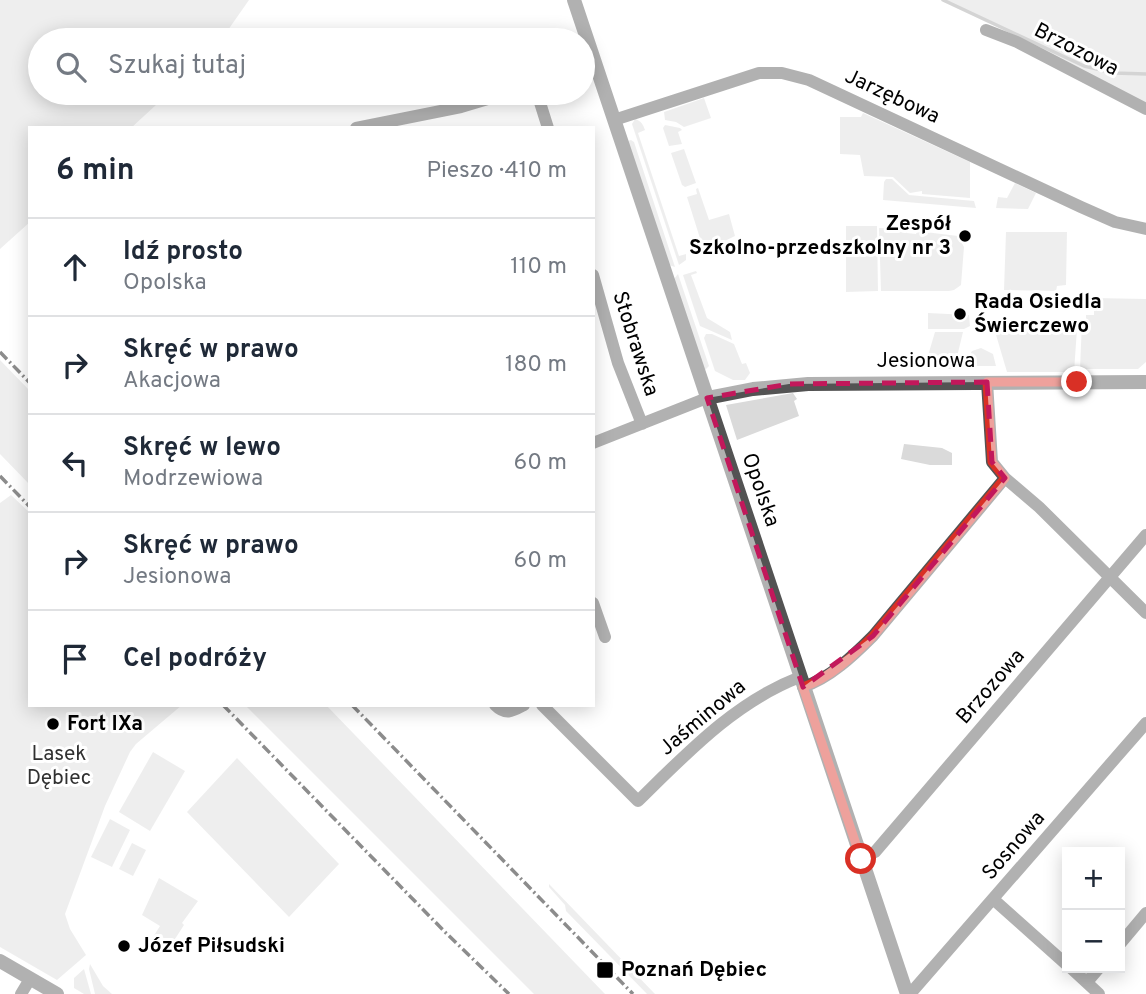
<!DOCTYPE html>
<html lang="pl">
<meta charset="utf-8">
<style>
body{margin:0;font-family:Overpass,sans-serif;background:#f6f6f7;color:#1f2937}
.controls{position:absolute;right:21px;bottom:21px;display:grid;overflow:hidden;border-radius:0px;box-shadow:0 4px 18px #0003}
.controls button{width:63px;height:63px;display:grid;place-items:center;padding:0;border:0;border-bottom:2px solid #e0e1e3;background:#fff;color:#1f2937;font:35px sans-serif}
.stop{position:absolute;width:21px;height:21px;margin:-16px;border:5px solid #d93025;border-radius:50%;background:#fff}
.stop.end{background:#d93025;border-color:#fff;box-shadow:0 2px 7px #0008}
.list{margin:0;padding:0;list-style:none}
h2{display:flex;justify-content:space-between;align-items:center;height:91px;margin:0;padding:0 28px;font-size:30px}
h2 small{font-size:23px;font-weight:400;color:#747a83}
.list li{display:grid;grid-template-columns:46px 1fr auto;gap:21px;align-items:center;box-sizing:border-box;height:98px;padding:0 28px;border-top:2px solid #e0e1e3}
.list b{display:block;font-size:26px;white-space:nowrap}
.list p{margin:0;font-size:23px;white-space:nowrap;color:#747a83}
.list em{font-size:23px;font-style:normal;color:#747a83}
.icon{flex:none;width:38px;height:38px;fill:none;stroke:currentColor;stroke-width:2;stroke-linecap:round;stroke-linejoin:round}
.map{position:relative;flex:none;width:1146px;height:994px;overflow:hidden}
.search{position:absolute;background:#fff;box-shadow:0 4px 18px #0003;left:28px;top:28px;width:567px;height:77px;display:flex;align-items:center;gap:18px;box-sizing:border-box;padding:0 24px;border-radius:38px;color:#747a83;font-size:26px}
.panel{position:absolute;background:#fff;box-shadow:0 4px 18px #0003;left:28px;top:126px;width:567px;height:581px;border-radius:0px}
.map>svg:first-child{display:block}
</style>
<div class="map">
<svg width="1146" height="994" viewBox="0 0 1146 994">
<rect width="100%" height="100%" fill="#fff"/>
<path fill="#dadada" d="M 0,0 L 249,0 L 221,40 L 40,40 L 40,93 L 169,93 L 131,128 L 30,128 L 30,222 L 0,249 Z
M 943,0 L 1146,0 L 1146,103 L 1021,39 L 1005,28 Z
M 704,98 L 711,118 L 684,127 L 676,122 L 665,120 L 664,112 Z
M 863,113 L 970,162 L 970,198 L 922,194 L 922,191 L 910,193 L 893,177 L 864,176 L 860,155 L 840,154 L 840,117 L 861,117 Z
M 635,119 C 641,121 643,124 645,130 L 638,133 L 679,256 L 686,254 L 686,260 L 679,265 L 632,124 Z
M 665,125 L 680,128 L 682,130 L 678,132 L 682,144 L 669,146 L 663,128 Z
M 631,140 L 634,142 L 675,267 L 669,265 L 628,141 Z
M 684,149 L 696,183 L 685,187 L 682,185 L 671,153 Z
M 886,179 L 892,179 L 909,195 L 974,201 L 976,208 L 883,200 L 884,182 Z
M 1015,183 L 1036,193 L 1028,209 L 996,208 L 998,197 L 1007,198 Z
M 698,188 L 709,220 L 729,214 L 735,236 L 704,251 L 687,197 L 697,194 L 696,189 Z
M 846,226 L 877,226 L 878,291 L 846,292 Z
M 879,228 L 907,229 L 907,233 L 916,234 L 917,231 L 958,236 L 964,247 L 961,285 L 954,290 L 949,291 L 881,291 Z
M 1006,232 L 1067,232 L 1066,285 L 1057,286 L 1056,291 L 1004,290 Z
M 696,271 L 697,273 L 691,275 L 707,318 L 730,332 L 732,340 L 700,326 L 683,275 Z
M 678,274 L 709,366 L 704,371 L 674,279 Z
M 1094,298 L 1146,299 L 1146,362 L 1138,369 L 1080,369 L 1082,321 L 1086,321 L 1086,315 L 1094,315 Z
M 928,313 L 969,315 L 970,326 L 964,329 L 928,329 Z
M 996,319 L 1072,322 L 1077,329 L 1074,372 L 1007,372 L 994,328 Z
M 935,332 L 963,332 L 954,369 L 924,369 Z
M 706,334 L 712,334 L 734,344 L 742,364 L 746,363 L 750,373 L 745,380 L 733,380 L 715,371 L 704,338 Z
M 981,348 L 993,354 L 996,366 L 963,366 L 972,351 Z
M 0,360 L 30,391 L 30,485 L 0,454 Z
M 793,393 L 797,399 L 794,401 L 799,416 L 737,440 L 726,405 Z
M 904,444 L 942,448 L 952,453 L 952,465 L 930,465 L 901,459 Z
M 11,495 L 30,513 L 30,705 L 182,705 L 136,744 L 130,752 L 105,806 L 65,914 L 70,929 L 86,955 L 57,980 L 0,947 L 0,503 Z
M 245,705 L 326,705 L 605,994 L 534,994 Z
M 153,752 L 185,771 L 150,831 L 119,812 Z
M 237,758 L 339,864 L 289,917 L 187,812 Z
M 110,819 L 130,830 L 112,867 L 91,857 Z
M 132,843 L 146,850 L 133,876 L 119,869 Z
M 159,878 L 198,901 L 182,923 L 184,925 L 175,939 L 177,941 L 175,944 L 162,937 L 159,941 L 153,937 L 160,926 L 142,915 Z
M 549,884 L 655,994 L 647,994 L 566,911 L 565,905 L 549,887 Z
M 90,964 L 103,986 L 112,994 L 95,994 L 89,969 Z
M 84,969 L 91,994 L 84,994 L 74,988 L 74,978 Z"/>
<g fill="none" stroke-linecap="round" stroke-linejoin="round">
<path stroke="#a1a1a1" stroke-width="3.5" d="M 943,0 L 1084,66 L 1114,73 L 1146,74"/>
<path stroke="#535353" stroke-width="12" d="M 986,30 L 1017,42 L 1146,109
M 537,93 L 548,128
M 614,120 L 759,73 L 782,73 L 809,80 L 1081,207 L 1115,222 L 1146,229
M 356,128 L 461,107 L 508,93
M 593,275 L 618,363 L 642,424
M 987,382 L 992,462 L 1005,478 L 1039,507 L 1146,613
M 593,443 L 707,398
M 593,603 L 605,637
M 803,687 C 830,678 853,656 873,636 L 1005,478
M 495,705 C 506,716 513,711 524,705
M 542,705 L 638,801 C 687,753 735,702 800,677
M 861,859 L 875,852 L 1146,535
M 993,899 L 1067,965
M 1120,944 L 1146,913
M 1071,968 L 1099,994
M 1087,982 L 1099,968
M 21,994 L 30,979
M 910,994 L 1146,723"/>
<path stroke="#535353" stroke-width="14" d="M 574,0 L 907,994
M 707,398 L 753,389 L 808,384 L 1146,382
M 0,961 L 57,994"/>
<path stroke="#000" stroke-width="3.5" stroke-dasharray="10 3.5 2 3.5" stroke-linecap="butt" d="M 0,352 L 30,383
M 0,476 L 30,507
M 223,705 L 445,932 L 509,994
M 352,705 L 633,994"/>
</g>
<g fill="none" stroke-linecap="round" stroke-linejoin="round">
<path stroke="#d93025" stroke-width="9" d="M 861,859 L 803,687 C 830,678 853,656 873,636 L 1005,478 L 992,462 L 987,382 L 1077,382"/>
</g>
<path d="M0 0H1146V994H0ZM 987,382 L 992,462 L 1005,478 L 873,636 L 803,687 L 707,398 L 789,384 Z" fill="#fff" fill-opacity=".55" fill-rule="evenodd"/>
<path fill="none" stroke="#c2185b" stroke-width="5" stroke-dasharray="14 9" stroke-linejoin="round" d="M 987,382 L 992,462 L 1005,478 L 873,636 L 803,687 L 707,398 L 789,384 Z"/>
<g fill="#000" stroke="#fff" stroke-width="2.5">
<circle cx="965" cy="236" r="7"/>
<circle cx="960" cy="314" r="7"/>
<circle cx="53" cy="724" r="7"/>
<circle cx="124" cy="946" r="7"/>
<rect x="596" y="961" width="18" height="18" rx="3.5"/>
</g>
<g text-anchor="middle" dominant-baseline="central" stroke-width="6" stroke-linejoin="round" paint-order="stroke">
<g font-size="21" fill="#000" stroke="#fff">
<text transform="translate(1076 50) rotate(27)">Brzozowa</text>
<text transform="translate(892 97) rotate(25)">Jarzębowa</text>
<text transform="translate(635 344) rotate(72)">Stobrawska</text>
<text x="926" y="361">Jesionowa</text>
<text transform="translate(760 490) rotate(71)">Opolska</text>
<text transform="translate(991 687) rotate(-49)">Brzozowa</text>
<text transform="translate(703 718) rotate(-40)">Jaśminowa</text>
<text transform="translate(1014 846) rotate(-49)">Sosnowa</text>
</g>
<g font-size="21" font-weight="bold" fill="#000" stroke="#fff" text-anchor="start">
<text x="951" y="224" text-anchor="end">Zespół<tspan x="951" dy="24">Szkolno-przedszkolny nr 3</tspan></text>
<text x="974" y="302">Rada Osiedla<tspan x="974" dy="24">Świerczewo</tspan></text>
<text x="67" y="724">Fort IXa</text>
<text x="138" y="946">Józef Piłsudski</text>
<text x="621" y="970">Poznań Dębiec</text>
</g>
<g font-size="21" fill="#313131" stroke="#fff">
<text x="59" y="754">Lasek<tspan x="59" dy="24">Dębiec</tspan></text>
</g>
</g>
</svg>
<div class="controls">
<button>+</button>
<button>−</button>
</div>
<div class="stop" style="left:861px;top:859px"></div>
<div class="stop end" style="left:1077px;top:382px"></div>
<div class="search"><svg class="icon" aria-label="search" viewBox="0 0 24 24"><circle cx="10" cy="10" r="6"/><path d="M15 15l6 6"/></svg>Szukaj tutaj</div>
<section class="panel">
<h2>6 min<small>Pieszo · 410 m</small></h2>
<ul class="list">
<li><svg class="icon" aria-label="ahead" viewBox="0 0 24 24"><path d="M12 20V5M6 11l6-6 6 6"/></svg><div><b>Idź prosto</b><p>Opolska</p></div><em>110 m</em></li>
<li><svg class="icon" aria-label="right" viewBox="0 0 24 24"><path d="M7 20v-9h11M14 6l5 5-5 5"/></svg><div><b>Skręć w prawo</b><p>Akacjowa</p></div><em>180 m</em></li>
<li><svg class="icon" aria-label="left" viewBox="0 0 24 24"><path d="M17 20v-9H6M10 6l-5 5 5 5"/></svg><div><b>Skręć w lewo</b><p>Modrzewiowa</p></div><em>60 m</em></li>
<li><svg class="icon" aria-label="right" viewBox="0 0 24 24"><path d="M7 20v-9h11M14 6l5 5-5 5"/></svg><div><b>Skręć w prawo</b><p>Jesionowa</p></div><em>60 m</em></li>
<li><svg class="icon" aria-label="arrive" viewBox="0 0 24 24"><path d="M6 21V4h12l-3 4 3 4H6"/></svg><div><b>Cel podróży</b></div></li>
</ul>
</section>
</div>
